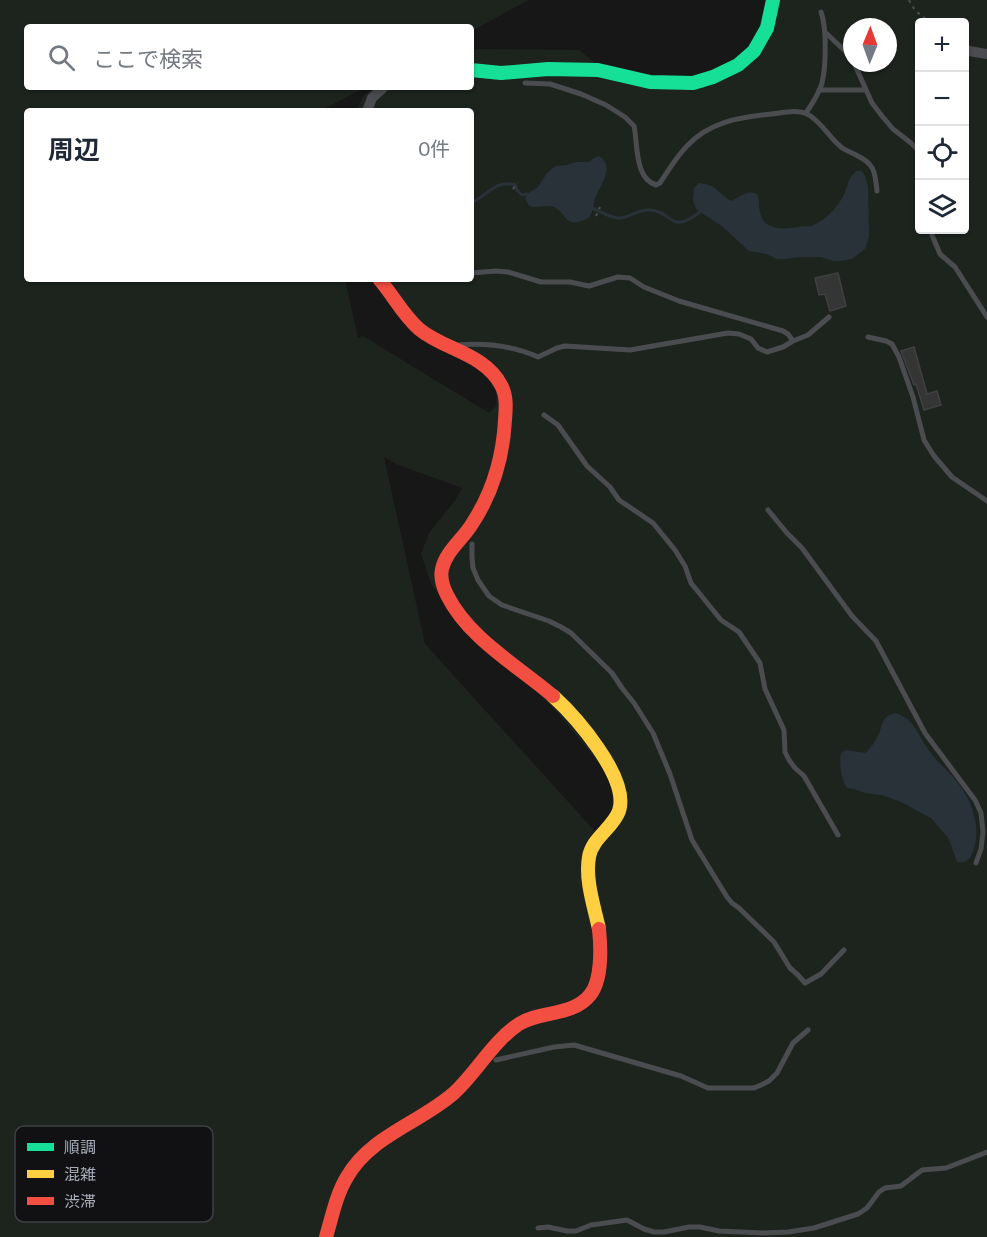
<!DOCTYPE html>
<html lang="ja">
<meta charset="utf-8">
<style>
body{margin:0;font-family:Lato,"Noto Sans JP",sans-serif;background:#f6f6f7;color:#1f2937}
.controls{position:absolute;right:18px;top:18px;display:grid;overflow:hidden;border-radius:6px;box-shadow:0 2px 4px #0004}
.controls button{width:54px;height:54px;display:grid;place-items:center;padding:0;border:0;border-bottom:2px solid #e0e1e3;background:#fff;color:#1f2937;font:30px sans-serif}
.compass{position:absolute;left:843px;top:18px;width:54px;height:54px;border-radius:50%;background:#fff;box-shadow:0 2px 4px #0004;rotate:1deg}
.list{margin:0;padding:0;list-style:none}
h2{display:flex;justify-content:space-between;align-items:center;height:78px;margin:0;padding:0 24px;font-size:26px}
h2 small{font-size:20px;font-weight:400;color:#747a83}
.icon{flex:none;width:33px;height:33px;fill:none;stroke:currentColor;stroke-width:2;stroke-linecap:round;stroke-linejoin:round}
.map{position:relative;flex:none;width:987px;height:1237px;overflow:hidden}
.search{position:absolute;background:#fff;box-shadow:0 2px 4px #0004;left:24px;top:24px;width:450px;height:66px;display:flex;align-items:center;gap:15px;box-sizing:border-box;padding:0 21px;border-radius:6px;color:#747a83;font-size:22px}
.panel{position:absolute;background:#fff;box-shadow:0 2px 4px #0004;left:24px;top:108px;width:450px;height:174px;border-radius:6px}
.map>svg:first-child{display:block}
</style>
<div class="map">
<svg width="987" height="1237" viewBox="0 0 987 1237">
<rect width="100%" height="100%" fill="#171717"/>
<path fill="#1d241e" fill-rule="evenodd" d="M 0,0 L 529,0 L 471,31 L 471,27 L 27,27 L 27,87 L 366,87 L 320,111 L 27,111 L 27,279 L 345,279 L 358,338 L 363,336 L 489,413 L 496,406 L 497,389 L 479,366 L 435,344 L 379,286 L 370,279 L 471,279 L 471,111 L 357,111 L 363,96 L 375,87 L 471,87 L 471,49 L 579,50 L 612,77 L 687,86 L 749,61 L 775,0 L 987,0 L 987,1237 L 0,1237 ZM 920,22 L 964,22 L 964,230 L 920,230 ZM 852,27 L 888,27 L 888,63 L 852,63 ZM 384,457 L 396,464 L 462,488 L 456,499 L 429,533 L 421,554 L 432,586 L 559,714 L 609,776 L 614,805 L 602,839 L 425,644 Z"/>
<path fill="#2a3239" d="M 599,156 C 616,167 600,185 595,198 C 594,202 592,214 590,216 C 588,219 582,221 578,222 C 565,225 565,213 556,208 C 547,203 538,209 529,206 L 525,198 L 527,194 L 538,187 L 547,173 L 555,166 L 567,165 L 576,162 L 589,162 L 594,158 Z
M 857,171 L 862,171 L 865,176 L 868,187 L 869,237 L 865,249 L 852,259 L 840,261 L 833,261 L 821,257 L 801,257 L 786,259 L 777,259 L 767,254 L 749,251 L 723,227 L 696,209 L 693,200 L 694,188 L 699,183 C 718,185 716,192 731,201 C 740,197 747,189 757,194 C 760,200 758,206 760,212 C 763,230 783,230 798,227 C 802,226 807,227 811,226 C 826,221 841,204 846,190 C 849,181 849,176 857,171 Z
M 895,713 C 914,718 918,735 928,749 C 935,760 945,768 953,777 C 972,798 983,828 972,854 C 969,861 964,863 957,862 L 949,839 L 931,818 L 901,802 L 882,795 L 865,793 L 854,789 L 847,788 C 841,779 839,764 841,753 L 846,750 L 865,753 C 872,747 877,739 880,731 C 883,721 883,717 895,713 Z"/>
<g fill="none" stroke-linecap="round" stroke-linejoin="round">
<path stroke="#2a3239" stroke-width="3" d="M 471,203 C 487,196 496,179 515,185 L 517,190 L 522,195 L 527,194
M 592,208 C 600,211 608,217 618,218 C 628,219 638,209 649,210 C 675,211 668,236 700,212"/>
</g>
<path fill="#353536" stroke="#3f4043" stroke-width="1.5" d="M 838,273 L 846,306 L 830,311 L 825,294 L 819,295 L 815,278 Z
M 914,347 L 927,394 L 937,391 L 941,405 L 924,410 L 916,384 L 914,385 L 901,351 Z"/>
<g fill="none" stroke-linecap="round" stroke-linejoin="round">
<path stroke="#4d4e52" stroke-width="2" stroke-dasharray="3 4.5" stroke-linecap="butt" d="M 909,0 C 913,10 922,17 931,22
M 513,189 L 518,183
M 596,216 L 600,207"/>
<path stroke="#4b4c50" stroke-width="5" d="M 825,32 L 846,52 L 852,60
M 854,63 L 872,103 L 882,116 L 893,129 L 911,143 L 920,152
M 525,83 L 550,84 L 581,94 L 606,105 L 625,117 L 634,126 C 638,143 634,178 656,185 L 660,183 C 668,171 677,156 687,146 C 709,122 740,117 771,114 C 782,113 797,109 807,114 C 819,119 829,137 840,146 C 844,150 850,152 856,155 C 875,164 875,172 877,191
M 819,90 L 866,90
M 806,113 C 812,104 819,94 822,83 C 826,67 827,28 821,12
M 932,230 L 932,235 L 940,254 L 955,267 L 987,317
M 471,273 L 496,271 L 508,272 L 541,282 L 570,282 L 589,286 L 618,277 L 630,278 L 644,287 L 679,301 L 783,331 L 788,334 L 793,341
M 868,337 L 886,341 L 892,344 L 899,357 L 913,397 L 924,440 L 934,456 L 952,477 L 987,501
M 457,345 C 484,343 514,346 538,357 L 557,348 L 565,346 L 630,350 L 728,333 L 739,334 L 751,339 L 758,348 L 767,352 L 783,347 L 793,341 L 808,335 L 829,317
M 544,415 L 558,425 L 587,466 L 610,487 L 619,500 L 653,523 L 675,550 L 685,566 L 691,583 L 721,620 L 739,632 L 760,663 L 765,689 L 784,730 L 785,752 L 789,760 L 795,768 L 804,776 L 838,835
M 768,510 L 787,533 L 802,548 L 852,616 L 876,641 L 925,733 L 975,800 L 981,813 L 983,832 L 981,849 L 976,863
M 472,544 L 472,557 L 473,568 L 478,580 L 489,596 L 502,605 L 549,621 L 561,627 L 571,633 L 612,673 L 622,688 L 634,703 L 653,733 L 670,774 L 692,840 L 727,897 L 732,903 L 739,908 L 774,942 L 790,968 L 798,975 L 805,983 L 821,974 L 844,950
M 496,1060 L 554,1047 L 574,1045 L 681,1076 L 708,1088 L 754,1088 L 761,1085 L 769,1081 L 777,1073 L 793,1043 L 808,1030
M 538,1228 L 548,1227 L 567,1231 L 576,1231 L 591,1225 L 627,1220 L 644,1229 L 654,1232 L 664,1232 L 689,1227 L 700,1227 L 719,1231 L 763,1233 L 788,1232 L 814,1228 L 858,1214 L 867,1208 L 879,1192 L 885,1188 L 901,1186 L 922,1170 L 946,1168 L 987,1152"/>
<path stroke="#4b4c50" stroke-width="10" d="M 964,48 L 969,51 L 987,54
M 367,111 L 372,98 L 384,87"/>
<path stroke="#16e098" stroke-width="14" d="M 471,70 L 501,73 L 548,69 L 598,70 L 650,82 L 693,83 L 713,77 L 738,65 L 754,51 L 767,28 L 773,0"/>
<path stroke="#ffcf43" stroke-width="14" d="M 553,696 C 575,716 630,778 619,811 C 613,828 592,838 589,857 C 585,880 594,906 599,929"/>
<path stroke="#f24e42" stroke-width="14" d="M 379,279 C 393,295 403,315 419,329 C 444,350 484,353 501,385 C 507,396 506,408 505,420 C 503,458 493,492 472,524 C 463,539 446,551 442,569 C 440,578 443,587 447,595 C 468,638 518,666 553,696
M 326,1237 C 332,1217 336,1195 347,1177 C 370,1136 420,1123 454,1093 C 477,1072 492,1042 519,1024 C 541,1010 572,1017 590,995 C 602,980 601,948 599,929"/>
</g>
<rect x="15" y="1126" width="198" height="96" rx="9" fill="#111113" stroke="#3e4045" stroke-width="1.5"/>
<rect x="27" y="1143" width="27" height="8" fill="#16e098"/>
<rect x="27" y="1170" width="27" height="8" fill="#ffcf43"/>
<rect x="27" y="1197" width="27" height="8" fill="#f24e42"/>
<g font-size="16" fill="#a8adb8">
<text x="64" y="1153">順調</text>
<text x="64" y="1180">混雑</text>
<text x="64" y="1207">渋滞</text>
</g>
</svg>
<div class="controls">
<button>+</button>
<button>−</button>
<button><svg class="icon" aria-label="locate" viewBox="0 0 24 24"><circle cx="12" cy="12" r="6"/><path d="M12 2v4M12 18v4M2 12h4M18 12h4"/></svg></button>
<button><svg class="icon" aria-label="layers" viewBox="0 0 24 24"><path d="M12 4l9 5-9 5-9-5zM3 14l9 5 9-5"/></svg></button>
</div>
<svg class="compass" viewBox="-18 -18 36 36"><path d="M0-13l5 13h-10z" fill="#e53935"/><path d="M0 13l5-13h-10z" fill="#747a83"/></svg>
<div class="search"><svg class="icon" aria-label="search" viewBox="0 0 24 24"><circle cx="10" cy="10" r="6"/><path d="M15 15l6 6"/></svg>ここで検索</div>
<section class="panel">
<h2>周辺<small>0件</small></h2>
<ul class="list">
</ul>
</section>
</div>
